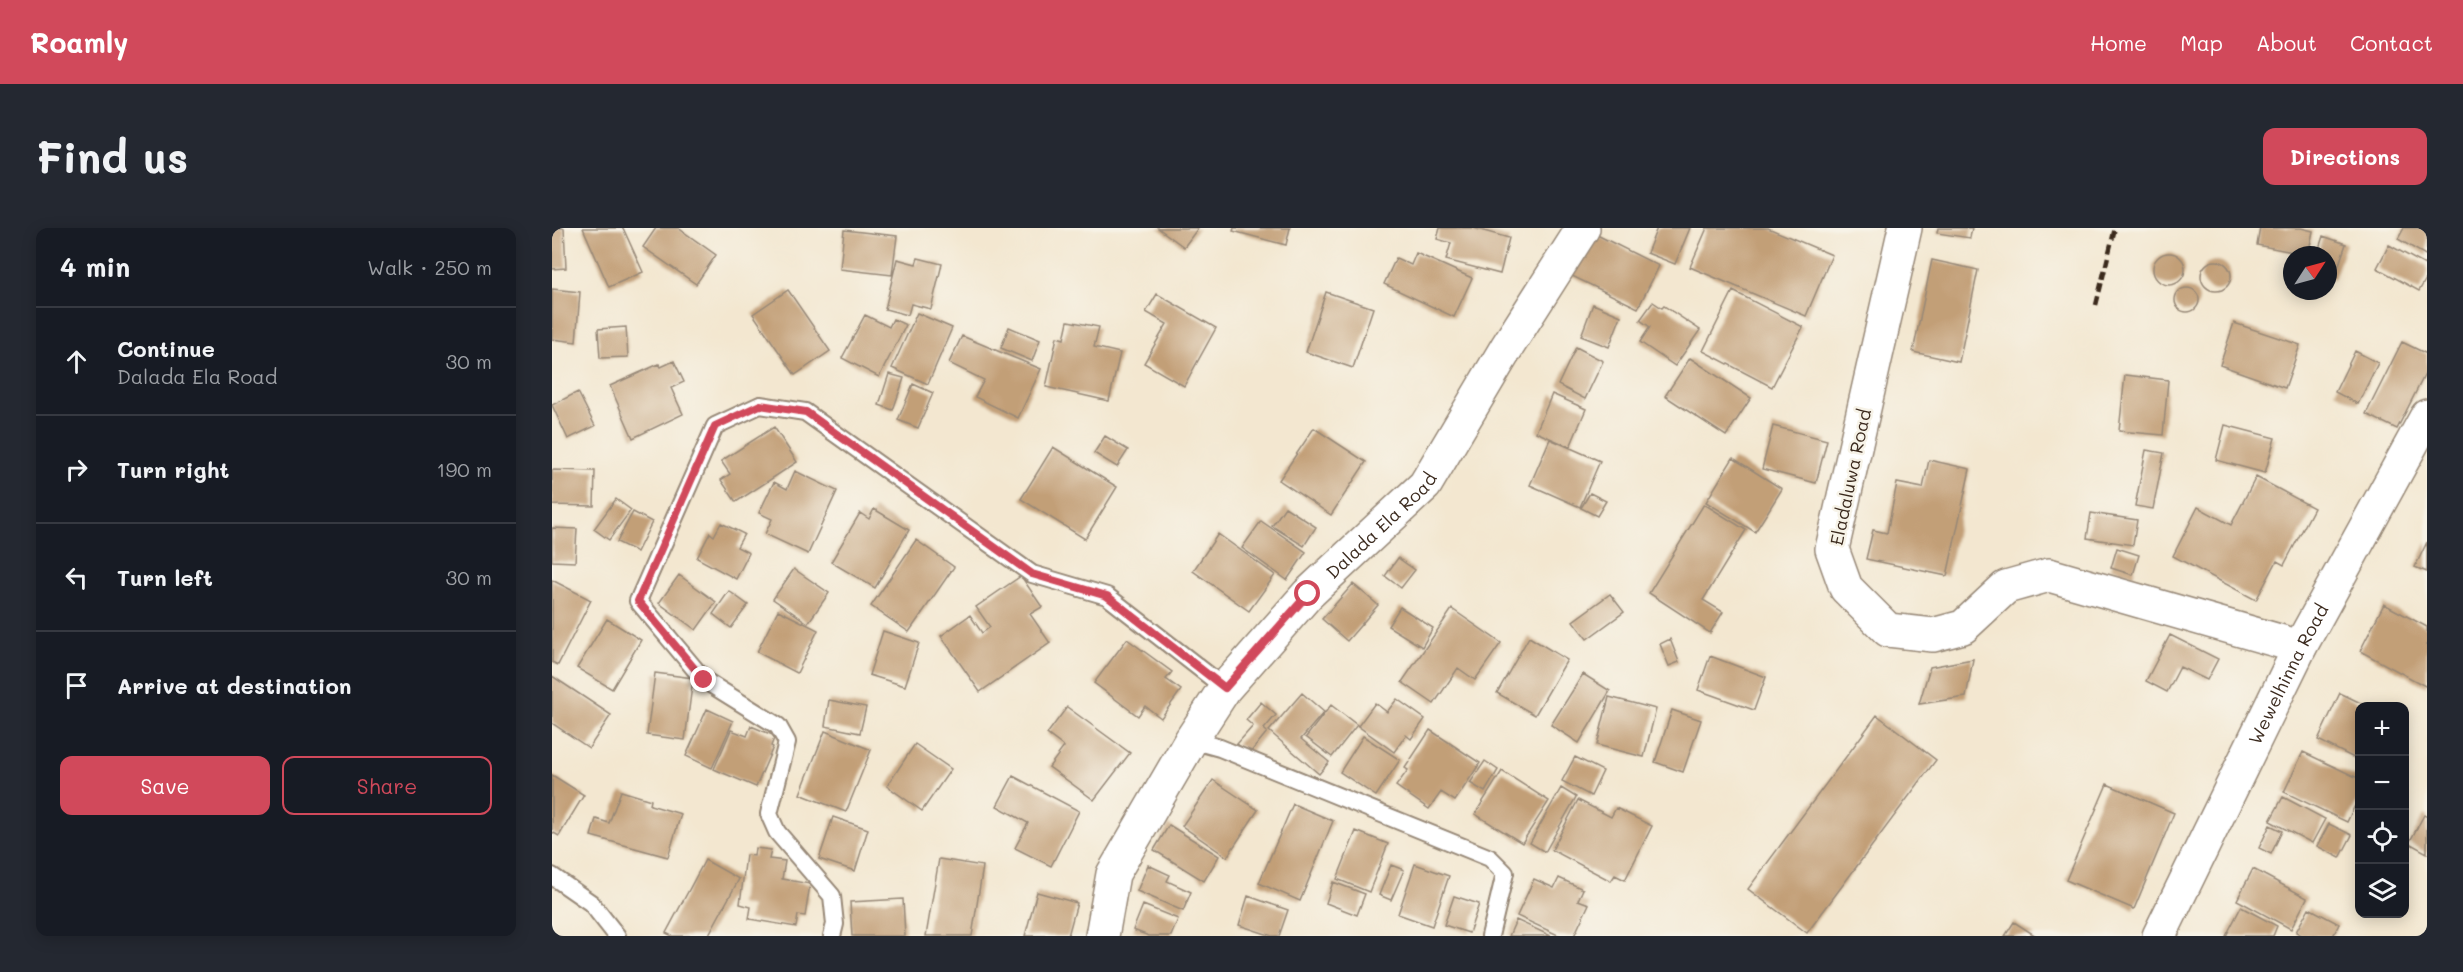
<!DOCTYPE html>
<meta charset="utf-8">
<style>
body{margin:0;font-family:Mali,sans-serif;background:#242831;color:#f1f3f6}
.controls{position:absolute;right:18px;bottom:18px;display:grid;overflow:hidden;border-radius:12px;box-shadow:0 3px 15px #0003}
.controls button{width:54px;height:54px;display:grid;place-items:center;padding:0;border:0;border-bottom:2px solid #363941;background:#171b24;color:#f1f3f6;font:30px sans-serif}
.compass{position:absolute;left:1731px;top:18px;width:54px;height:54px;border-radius:50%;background:#171b24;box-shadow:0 3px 15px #0003;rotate:54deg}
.stop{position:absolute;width:18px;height:18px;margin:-14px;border:4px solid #d1495b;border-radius:50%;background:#fff}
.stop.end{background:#d1495b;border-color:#fff;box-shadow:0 2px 6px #0008}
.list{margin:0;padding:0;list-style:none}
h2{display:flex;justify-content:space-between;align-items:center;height:78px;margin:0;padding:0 24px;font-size:26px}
h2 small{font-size:20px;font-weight:400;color:#9ea1a6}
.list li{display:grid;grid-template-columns:39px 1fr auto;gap:18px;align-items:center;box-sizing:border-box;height:108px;padding:0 24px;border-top:2px solid #363941}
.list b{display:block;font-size:22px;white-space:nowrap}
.list p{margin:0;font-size:20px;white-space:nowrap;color:#9ea1a6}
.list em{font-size:20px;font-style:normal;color:#9ea1a6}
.actions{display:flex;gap:12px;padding:18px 24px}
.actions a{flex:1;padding:14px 0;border:2px solid #d1495b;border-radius:12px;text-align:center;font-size:21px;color:#d1495b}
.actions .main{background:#d1495b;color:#fff}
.icon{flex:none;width:33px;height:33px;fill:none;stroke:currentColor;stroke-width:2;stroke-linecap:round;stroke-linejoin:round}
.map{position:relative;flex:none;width:1875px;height:708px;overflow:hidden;border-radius:12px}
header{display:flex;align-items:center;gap:36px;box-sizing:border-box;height:84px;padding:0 30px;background:#d1495b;color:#fff}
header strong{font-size:28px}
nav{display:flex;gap:33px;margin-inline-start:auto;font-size:21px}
.intro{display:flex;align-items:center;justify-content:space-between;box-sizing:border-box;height:144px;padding:0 36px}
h1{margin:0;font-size:42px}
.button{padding:15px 27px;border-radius:12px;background:#d1495b;color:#fff;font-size:21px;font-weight:700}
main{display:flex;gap:36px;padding:0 36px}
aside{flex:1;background:#171b24;border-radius:12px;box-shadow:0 3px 15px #0003}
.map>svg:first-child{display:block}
</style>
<header>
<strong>Roamly</strong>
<nav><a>Home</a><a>Map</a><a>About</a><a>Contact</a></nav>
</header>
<div class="intro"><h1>Find us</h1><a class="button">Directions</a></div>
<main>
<aside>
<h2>4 min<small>Walk · 250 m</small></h2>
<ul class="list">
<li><svg class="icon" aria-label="ahead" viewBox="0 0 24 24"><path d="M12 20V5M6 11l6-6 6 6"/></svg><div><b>Continue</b><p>Dalada Ela Road</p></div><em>30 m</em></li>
<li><svg class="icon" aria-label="right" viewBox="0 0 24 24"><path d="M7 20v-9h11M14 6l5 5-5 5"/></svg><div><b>Turn right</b></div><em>190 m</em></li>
<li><svg class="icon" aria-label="left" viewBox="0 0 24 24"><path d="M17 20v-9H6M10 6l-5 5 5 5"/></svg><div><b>Turn left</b></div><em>30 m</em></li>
<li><svg class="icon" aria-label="arrive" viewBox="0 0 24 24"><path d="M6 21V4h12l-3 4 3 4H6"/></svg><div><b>Arrive at destination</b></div></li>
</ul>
<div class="actions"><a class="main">Save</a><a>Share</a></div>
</aside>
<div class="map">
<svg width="1875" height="708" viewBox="0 0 1875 708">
<rect width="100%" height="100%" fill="#f7f3e8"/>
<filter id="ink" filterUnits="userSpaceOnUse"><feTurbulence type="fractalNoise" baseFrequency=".0167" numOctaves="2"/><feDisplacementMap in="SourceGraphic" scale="12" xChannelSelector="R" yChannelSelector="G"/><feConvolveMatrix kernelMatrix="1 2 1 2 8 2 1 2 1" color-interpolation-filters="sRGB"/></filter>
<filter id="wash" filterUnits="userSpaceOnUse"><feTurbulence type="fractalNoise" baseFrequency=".008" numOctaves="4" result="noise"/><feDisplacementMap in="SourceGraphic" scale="24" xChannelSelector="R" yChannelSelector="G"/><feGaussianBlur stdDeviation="1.35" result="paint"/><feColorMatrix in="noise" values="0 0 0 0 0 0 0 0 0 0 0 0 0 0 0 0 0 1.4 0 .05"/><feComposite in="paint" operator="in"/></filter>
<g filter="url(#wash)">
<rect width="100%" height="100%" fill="#f3e7d0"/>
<g id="blocks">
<path fill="#c29f77" d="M 0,0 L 12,0 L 14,40 L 0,41 Z
M 31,0 L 71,0 L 91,44 L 57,59 Z
M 104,0 L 126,0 L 164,27 L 144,56 L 91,19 Z
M 606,0 L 646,0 L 632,19 Z
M 682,0 L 738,0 L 734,17 L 681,3 Z
M 888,0 L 921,0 L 957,10 L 948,46 L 894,32 L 899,15 L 885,11 Z
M 1105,0 L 1138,0 L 1123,36 L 1095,25 Z
M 1155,0 L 1216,0 L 1280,27 L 1254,88 L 1138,39 Z
M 1386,0 L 1420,0 L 1418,10 L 1385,5 Z
M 1708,0 L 1749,0 L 1761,3 L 1756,27 L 1705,17 Z
M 1852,0 L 1875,0 L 1875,28 L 1846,11 Z
M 292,2 L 345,8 L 340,47 L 288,41 Z
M 1039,4 L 1107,38 L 1086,80 L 1018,47 Z
M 1771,8 L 1794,16 L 1782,51 L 1776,49 L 1776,27 L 1765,27 Z
M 1837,17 L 1875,38 L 1875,49 L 1867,63 L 1825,40 Z
M1601 41a16 16 0 1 1 32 0a16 16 0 1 1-32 0Z
M 864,25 L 920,50 L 902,89 L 832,56 L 844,30 L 859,37 Z
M 366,30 L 390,36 L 379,81 L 359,76 L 356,87 L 333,81 L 345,31 L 364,36 Z
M 1380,32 L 1426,42 L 1407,134 L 1361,124 Z
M1649 48a15 15 0 1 1 30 0a15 15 0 1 1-30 0Z
M1623 72a12 12 0 1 1 24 0a12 12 0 1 1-24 0Z
M 0,61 L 28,64 L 24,114 L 0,111 Z
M 236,62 L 278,123 L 243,147 L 201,86 Z
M 1181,63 L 1251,99 L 1220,159 L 1151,123 Z
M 774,64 L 821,80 L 801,140 L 754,124 Z
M 605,66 L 664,100 L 632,158 L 592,135 L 615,96 L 594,84 Z
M 1101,74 L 1110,80 L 1112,78 L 1148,102 L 1123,138 L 1088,114 L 1098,99 L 1088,92 Z
M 1041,76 L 1069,88 L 1057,119 L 1029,108 Z
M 365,85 L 400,100 L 376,156 L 340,140 Z
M 313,87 L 337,99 L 341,91 L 354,97 L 327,149 L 290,130 Z
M 516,93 L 547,99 L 542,119 L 568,125 L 557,173 L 494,159 L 505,109 L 512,111 Z
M 1682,95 L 1748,117 L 1733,160 L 1668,137 Z
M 74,99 L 76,129 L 48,130 L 46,101 Z
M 457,99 L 488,112 L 480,133 L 449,120 Z
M 410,108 L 489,141 L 466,190 L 423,169 L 432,152 L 397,135 Z
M 1850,114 L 1875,126 L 1875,142 L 1845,201 L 1814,186 Z
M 1024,119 L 1051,133 L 1033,171 L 1006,157 Z
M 1803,123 L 1826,135 L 1806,176 L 1783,164 Z
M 1138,130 L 1199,170 L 1174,208 L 1113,168 Z
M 122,133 L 132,154 L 119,160 L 131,186 L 81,210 L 58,158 L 107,136 L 109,139 Z
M 337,146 L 352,150 L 341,182 L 327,177 Z
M 1573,147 L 1616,152 L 1611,207 L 1567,203 Z
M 361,156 L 381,165 L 366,200 L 346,192 Z
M 26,164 L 43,198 L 16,211 L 0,177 Z
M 1000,166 L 1034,181 L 1018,219 L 984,204 Z
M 1673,197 L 1723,210 L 1713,245 L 1664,232 Z
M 1221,198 L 1275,212 L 1264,255 L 1210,241 Z
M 222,199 L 245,234 L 184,274 L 169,252 L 178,246 L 169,233 Z
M 762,200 L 814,234 L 779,287 L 727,252 Z
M 553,208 L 576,222 L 565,239 L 542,225 Z
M 998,211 L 1048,233 L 1028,279 L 978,257 Z
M 501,219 L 565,259 L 533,311 L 469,271 Z
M 1594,222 L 1612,225 L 1601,281 L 1583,278 Z
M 1181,230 L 1230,261 L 1203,304 L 1154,274 Z
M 1377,232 L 1418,241 L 1395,348 L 1314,331 L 1321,302 L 1335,305 L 1345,255 L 1371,260 Z
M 0,242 L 43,243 L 42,278 L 0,277 Z
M 243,243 L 285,263 L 256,326 L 213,306 L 220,291 L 207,285 L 222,254 L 235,261 Z
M 1704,249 L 1762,280 L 1732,337 L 1725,333 L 1704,372 L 1621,328 L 1646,279 L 1679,297 Z
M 1038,265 L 1054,273 L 1045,288 L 1029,280 Z
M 64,271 L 79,282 L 57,312 L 42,301 Z
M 1152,276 L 1194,302 L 1151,372 L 1171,384 L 1158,405 L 1097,365 Z
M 733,279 L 764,299 L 752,318 L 720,298 Z
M 322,281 L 357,302 L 323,360 L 279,334 L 308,285 L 317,291 Z
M 81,284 L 100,294 L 85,324 L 65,314 Z
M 1539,285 L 1585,292 L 1581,317 L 1535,310 Z
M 709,293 L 754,324 L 735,352 L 690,320 Z
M 169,295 L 192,306 L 185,319 L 197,325 L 184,351 L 145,330 L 158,305 L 162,308 Z
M 0,300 L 25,301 L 23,334 L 0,333 Z
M 666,306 L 723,347 L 697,383 L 641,343 Z
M 364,312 L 402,339 L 357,404 L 319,378 Z
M 1875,314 L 1875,344 L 1863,339 Z
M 1565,320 L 1587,327 L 1581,347 L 1559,340 Z
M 846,330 L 863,342 L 849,360 L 833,348 Z
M 242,341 L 277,365 L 256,395 L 221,371 Z
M 127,347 L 164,374 L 144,402 L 107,375 Z
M 469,348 L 490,379 L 478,386 L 498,415 L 428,464 L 389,408 L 418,387 L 430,405 L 438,399 L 424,379 Z
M 0,352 L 39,372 L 6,437 L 0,434 Z
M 801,356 L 826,377 L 795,413 L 770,391 Z
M 177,363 L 196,377 L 179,400 L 161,386 Z
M 1058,366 L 1072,384 L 1035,411 L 1021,393 Z
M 1832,376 L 1875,399 L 1875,459 L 1808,423 Z
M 848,379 L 881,400 L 870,419 L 836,398 Z
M 900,381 L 949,415 L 923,452 L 906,440 L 882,476 L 850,454 Z
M 226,382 L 266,402 L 245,445 L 205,424 Z
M 55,391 L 89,412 L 60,461 L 25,440 Z
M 331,403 L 367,415 L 353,458 L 317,447 Z
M 1618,407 L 1666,431 L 1655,452 L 1628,439 L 1615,464 L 1594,453 Z
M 977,409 L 1015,432 L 983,487 L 945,465 Z
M 575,411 L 620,444 L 614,451 L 629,462 L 609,490 L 593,478 L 586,488 L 542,455 Z
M 1118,411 L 1127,434 L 1117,438 L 1108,416 Z
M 1158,428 L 1214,449 L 1202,482 L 1146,462 Z
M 1421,431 L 1414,469 L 1367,476 L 1378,439 Z
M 103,445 L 141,450 L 133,512 L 95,507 Z
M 1031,446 L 1058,463 L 1027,515 L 999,497 Z
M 0,448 L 59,487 L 37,520 L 0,495 Z
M 750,465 L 772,484 L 749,511 L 777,534 L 767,546 L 717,503 Z
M 1788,465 L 1815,478 L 1808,478 L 1808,533 L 1766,512 Z
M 1057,469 L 1104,481 L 1092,529 L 1045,517 Z
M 845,471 L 873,491 L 859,511 L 854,507 L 842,524 L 806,498 L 823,475 L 835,484 Z
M 277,472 L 314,479 L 308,505 L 273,498 Z
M 709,474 L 724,487 L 712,501 L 715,504 L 698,525 L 685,516 L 701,498 L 694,492 Z
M 779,477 L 805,497 L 780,529 L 754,509 Z
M 515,479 L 578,525 L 542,572 L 497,539 L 512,519 L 495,506 Z
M 155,481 L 181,493 L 160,540 L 134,528 Z
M 1120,482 L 1149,492 L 1131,544 L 1103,534 Z
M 1325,487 L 1384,532 L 1255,705 L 1196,661 Z
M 199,498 L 223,508 L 219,518 L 221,519 L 204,559 L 162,541 L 179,502 L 195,508 Z
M 878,502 L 928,535 L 903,573 L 889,564 L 877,581 L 844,558 L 856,542 L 853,540 Z
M 273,503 L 319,522 L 294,584 L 248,566 Z
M 811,508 L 848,532 L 824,568 L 788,544 Z
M 363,516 L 399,541 L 370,583 L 335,558 Z
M 1751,524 L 1808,551 L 1808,567 L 1795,594 L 1732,564 Z
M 1023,529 L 1051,543 L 1039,568 L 1010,553 Z
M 933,533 L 946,542 L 933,564 L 918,555 Z
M 950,543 L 997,573 L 970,615 L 923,586 Z
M 0,547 L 32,567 L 7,608 L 0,604 Z
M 461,548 L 527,583 L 499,638 L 463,620 L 476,595 L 445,578 Z
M 661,552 L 706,582 L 675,629 L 630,598 Z
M 1555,556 L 1622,585 L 1582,681 L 1514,652 Z
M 1009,560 L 1024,569 L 993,624 L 978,615 Z
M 69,563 L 99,572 L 98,577 L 129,586 L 116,629 L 39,608 L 44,591 L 57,595 Z
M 1731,569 L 1773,591 L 1760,615 L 1718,593 Z
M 1026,572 L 1059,589 L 1064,580 L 1100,598 L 1073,652 L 1063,647 L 1059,653 L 1000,622 Z
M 741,576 L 781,593 L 748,673 L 707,655 Z
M 1872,587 L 1875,589 L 1875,625 L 1857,615 Z
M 281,589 L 316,601 L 303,643 L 267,631 Z
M 1777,596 L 1800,607 L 1788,630 L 1765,618 Z
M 617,597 L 667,628 L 652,653 L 602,622 Z
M 1718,597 L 1730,603 L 1719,626 L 1707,620 Z
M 804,603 L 836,616 L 817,664 L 785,651 Z
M 203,620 L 219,622 L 217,631 L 233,633 L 230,651 L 258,656 L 253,688 L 246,687 L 244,699 L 197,691 L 199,679 L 188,676 L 194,627 L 202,628 Z
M 387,631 L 431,638 L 420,708 L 374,708 Z
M 153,632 L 187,651 L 156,708 L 120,708 L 114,705 Z
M 863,636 L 897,648 L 880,698 L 846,686 Z
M 596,637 L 618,647 L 615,653 L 639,664 L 631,683 L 585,663 Z
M 839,637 L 852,642 L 839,672 L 827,667 Z
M 1701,641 L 1755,670 L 1739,701 L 1685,672 Z
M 1007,650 L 1031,661 L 1026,672 L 1037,676 L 1022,708 L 1008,708 L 965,688 L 982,651 L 1002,660 Z
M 781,654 L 813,666 L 805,687 L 774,675 Z
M 485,664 L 525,675 L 516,708 L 473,708 Z
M 696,668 L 736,682 L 727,708 L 720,708 L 687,697 Z
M 902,668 L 927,676 L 917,705 L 892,697 Z
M 351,671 L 353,708 L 300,708 L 298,674 Z
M 591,677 L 626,691 L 619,708 L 597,708 L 581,702 Z
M 1689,679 L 1725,698 L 1721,708 L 1674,708 Z
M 1757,680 L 1787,696 L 1781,708 L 1751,708 L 1744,704 Z
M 964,692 L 999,708 L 957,708 Z
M 1462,694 L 1484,708 L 1453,708 Z"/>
</g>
</g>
<g filter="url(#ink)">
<use href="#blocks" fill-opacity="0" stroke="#978877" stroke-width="1.5"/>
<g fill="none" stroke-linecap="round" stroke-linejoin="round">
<g stroke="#978877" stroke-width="20">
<path id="lane" d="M 639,512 L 668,520 L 938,630 L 953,645 L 938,708
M 0,648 L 39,675 L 65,708
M 280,708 L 283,696 L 280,668 L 225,604 L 217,586 L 235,514 L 226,498 L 152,452 L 86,373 L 163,198 L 208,177 L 253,184 L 480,346 L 555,368 L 673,460"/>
</g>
<g stroke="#978877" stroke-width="36">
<g id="secondary">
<path d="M 1353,0 L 1280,321 L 1294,360 L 1336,402 L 1381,407 L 1411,399 L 1454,359 L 1497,347 L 1748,419"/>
<path id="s1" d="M 550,708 L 561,646 L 639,512 L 673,460 L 756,366 L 873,257 L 955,119 L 1031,0"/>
<path id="s2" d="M 1607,708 L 1748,419 L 1875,188"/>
</g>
</g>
<use href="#lane" stroke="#fff" stroke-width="16"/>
<use href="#secondary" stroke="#fff" stroke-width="33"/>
<path stroke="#3b2a1e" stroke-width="4.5" stroke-dasharray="9 4.5" stroke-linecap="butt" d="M 1544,77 L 1563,0"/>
</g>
</g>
<g fill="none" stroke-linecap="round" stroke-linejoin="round" filter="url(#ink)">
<path stroke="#d1495b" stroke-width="8" d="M 152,452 L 86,373 L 163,198 L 208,177 L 254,184 L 480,346 L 555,368 L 673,460 L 756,366"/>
</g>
<g text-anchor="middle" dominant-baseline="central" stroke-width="5" stroke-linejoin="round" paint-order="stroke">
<g font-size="18" fill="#3b2a1e" stroke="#f7f3e8">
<text transform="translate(1298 249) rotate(-78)">Eladaluwa Road</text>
<text stroke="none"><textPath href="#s1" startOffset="506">Dalada Ela Road</textPath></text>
<text stroke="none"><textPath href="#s2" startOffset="292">Wewelhinna Road</textPath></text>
</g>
</g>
</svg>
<div class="controls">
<button>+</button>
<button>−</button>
<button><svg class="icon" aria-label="locate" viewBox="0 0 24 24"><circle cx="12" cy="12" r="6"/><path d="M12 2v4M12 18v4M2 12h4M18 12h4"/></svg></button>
<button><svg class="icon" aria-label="layers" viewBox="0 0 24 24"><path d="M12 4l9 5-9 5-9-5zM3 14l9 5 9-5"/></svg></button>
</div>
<svg class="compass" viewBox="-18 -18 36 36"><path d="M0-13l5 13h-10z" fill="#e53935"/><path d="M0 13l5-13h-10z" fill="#9ea1a6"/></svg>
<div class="stop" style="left:756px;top:366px"></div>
<div class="stop end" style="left:152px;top:452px"></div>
</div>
</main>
